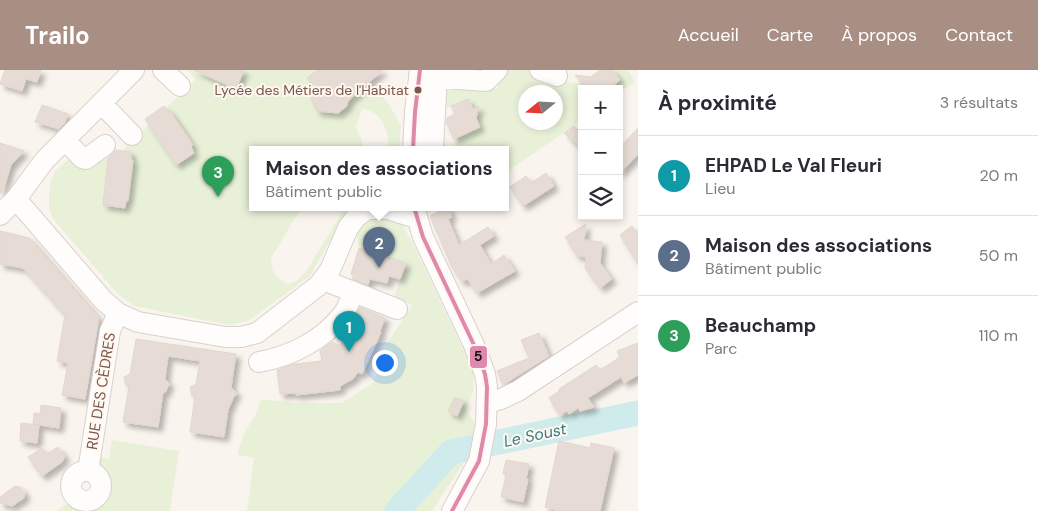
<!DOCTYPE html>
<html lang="fr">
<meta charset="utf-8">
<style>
body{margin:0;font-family:"DM Sans",sans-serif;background:#f2f2f3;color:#2b2b33}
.controls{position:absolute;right:15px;top:15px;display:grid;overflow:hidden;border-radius:0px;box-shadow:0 2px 8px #0003}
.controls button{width:45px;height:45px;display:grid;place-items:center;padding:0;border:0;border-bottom:1px solid #e1e1e2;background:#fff;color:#2b2b33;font:25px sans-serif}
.compass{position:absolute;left:518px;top:15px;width:45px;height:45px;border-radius:50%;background:#fff;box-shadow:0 2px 8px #0003;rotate:252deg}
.you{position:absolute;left:384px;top:292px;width:18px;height:18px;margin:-12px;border:4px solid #fff;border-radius:50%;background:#1a73e8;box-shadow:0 0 0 8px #1a73e833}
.badge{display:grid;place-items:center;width:32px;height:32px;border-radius:50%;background:#a88e83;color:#fff;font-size:16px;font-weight:700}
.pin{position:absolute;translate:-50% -41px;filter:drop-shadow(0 1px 2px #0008)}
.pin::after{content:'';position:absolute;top:26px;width:18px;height:15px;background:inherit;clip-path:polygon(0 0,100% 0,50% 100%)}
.popup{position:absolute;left:249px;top:76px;width:260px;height:65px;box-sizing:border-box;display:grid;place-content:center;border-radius:0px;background:#fff;filter:drop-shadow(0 1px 4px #0005);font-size:16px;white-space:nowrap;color:#7c7c81}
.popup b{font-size:19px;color:#2b2b33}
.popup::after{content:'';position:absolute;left:50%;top:100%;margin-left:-10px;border:10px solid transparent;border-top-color:#fff}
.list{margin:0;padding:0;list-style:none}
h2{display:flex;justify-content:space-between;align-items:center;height:65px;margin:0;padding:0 20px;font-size:21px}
h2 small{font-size:16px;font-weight:400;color:#7c7c81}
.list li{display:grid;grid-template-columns:32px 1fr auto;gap:15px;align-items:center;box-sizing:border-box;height:80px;padding:0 20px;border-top:1px solid #e1e1e2}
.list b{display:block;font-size:19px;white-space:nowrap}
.list p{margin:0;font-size:16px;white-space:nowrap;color:#7c7c81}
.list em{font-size:16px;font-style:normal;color:#7c7c81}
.icon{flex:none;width:28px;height:28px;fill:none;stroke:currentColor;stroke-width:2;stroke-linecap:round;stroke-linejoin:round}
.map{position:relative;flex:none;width:638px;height:441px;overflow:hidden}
header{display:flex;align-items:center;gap:30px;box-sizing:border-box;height:70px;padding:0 25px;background:#a88e83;color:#fff}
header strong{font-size:24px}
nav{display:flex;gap:28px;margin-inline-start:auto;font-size:18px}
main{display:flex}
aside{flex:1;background:#fff}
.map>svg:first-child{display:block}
</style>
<header>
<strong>Trailo</strong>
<nav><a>Accueil</a><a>Carte</a><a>À propos</a><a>Contact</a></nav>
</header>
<main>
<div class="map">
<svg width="638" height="441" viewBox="0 0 638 441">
<defs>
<filter id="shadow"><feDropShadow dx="4.5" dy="4.5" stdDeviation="2.5" flood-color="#0004"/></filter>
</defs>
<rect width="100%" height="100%" fill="#faf4ee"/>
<path fill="#e8f1d8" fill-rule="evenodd" d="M 187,0 L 314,0 L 311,30 L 317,37 L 317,41 L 326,42 L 326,38 L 331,39 L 331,43 L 339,44 L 340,39 L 347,36 L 348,22 L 352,27 L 370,12 L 390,36 L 401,55 L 399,79 L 388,79 C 389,67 386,54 377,45 C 374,42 367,40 362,39 L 356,56 L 362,71 L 362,79 L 253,79 L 253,137 L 302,137 L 271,188 L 273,201 L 278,208 L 288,214 L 298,210 L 307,200 L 345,137 L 352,137 L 343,148 L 310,206 L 248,251 L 229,255 L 134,236 L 118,224 L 53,149 L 49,138 L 49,125 L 51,109 L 56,100 L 73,86 L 109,80 L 103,135 L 125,138 L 126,131 L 128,131 L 133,90 L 131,89 L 131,82 L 125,81 L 124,79 L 149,55 L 176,95 L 194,83 L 191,77 L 192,75 L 170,41 L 167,42 L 165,39 L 196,9 Z
M 507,0 L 531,0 L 560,11 L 582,14 L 586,19 L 582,19 L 582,50 L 505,103 L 505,79 L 450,79 L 456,76 L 455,73 L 458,72 L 457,68 L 480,57 L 476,48 L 478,40 L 477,37 L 473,39 L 468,29 L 440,41 L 444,13 L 448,11 L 497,19 L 502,5 ZM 526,22 L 556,22 L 556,52 L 526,52 Z
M 613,0 L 628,0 L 635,12 L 619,23 L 619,19 L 609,19 L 620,10 Z
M 382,144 L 402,154 L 413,174 L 473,300 L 474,320 L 466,339 L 475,353 L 471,382 L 432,441 L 247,441 L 254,388 L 237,385 L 244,363 L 255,346 L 261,329 L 295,333 L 342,333 L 374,312 L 386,275 L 412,235 L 394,227 L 406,193 L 392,188 L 390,190 L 373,185 L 374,182 L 359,178 L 356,165 C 362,153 370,148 382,144 Z
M 112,370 L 179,381 L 170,441 L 56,441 L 72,430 C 98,441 122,420 95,397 L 97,387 L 109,389 Z"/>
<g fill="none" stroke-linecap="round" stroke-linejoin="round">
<path stroke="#cfebeb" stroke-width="25" d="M 397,441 L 451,382 L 638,343"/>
</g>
<path fill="#e6dcd5" stroke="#e3d6cf" filter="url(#shadow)" d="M 5,0 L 41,0 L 37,12 L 26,9 L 22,21 L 0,14 Z
M 194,0 L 244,0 L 236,19 Z
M 317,0 L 383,0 L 348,31 L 347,36 L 338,43 L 316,41 L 317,37 L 311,30 L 312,14 L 307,8 Z
M 600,0 L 613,0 L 620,10 L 609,19 L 586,19 L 575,5 L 591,7 Z
M 468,29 L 473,39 L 479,36 L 476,48 L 480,57 L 454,69 L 446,52 L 447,48 L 455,44 L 451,36 Z
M 42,35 L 68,44 L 65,53 L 59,59 L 35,52 Z
M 164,36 L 168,42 L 170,41 L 193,75 L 191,77 L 194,83 L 176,95 L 145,49 Z
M 574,56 L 582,63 L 582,79 L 564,63 Z
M 638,58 L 638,84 L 619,104 L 619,78 Z
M 0,73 L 24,81 L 11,95 L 2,123 L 0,123 Z
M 116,80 L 131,82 L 131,89 L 133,90 L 128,131 L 126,131 L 125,138 L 103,135 L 108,88 Z
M 546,103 L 554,116 L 523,136 L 510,117 L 526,106 L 531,113 Z
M 447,137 L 448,137 L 452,147 L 448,149 L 459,175 L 488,157 L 494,166 L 480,175 L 491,194 L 504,185 L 515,201 L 477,223 L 467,209 L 462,212 L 452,197 L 430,146 Z
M 586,154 L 584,170 L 602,172 L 600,193 L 612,209 L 600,218 L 585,198 L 586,187 L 577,186 L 565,167 Z
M 632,156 L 638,164 L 638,194 L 620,165 Z
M 0,161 L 29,168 L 99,248 L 85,329 L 62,325 L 68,293 L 57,291 L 65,245 L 23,198 L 0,194 Z
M 359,178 L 406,193 L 400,209 L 389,206 L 387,213 L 370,209 L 368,215 L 352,209 L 354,204 L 351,204 Z
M 360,237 L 385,248 L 380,261 L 381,262 L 362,304 L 358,302 L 353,309 L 340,316 L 340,320 L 296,325 L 296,323 L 280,324 L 277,300 L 294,294 L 322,291 L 320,281 L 332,272 L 340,276 Z
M 539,263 L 549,286 L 503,315 L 497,301 L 529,288 L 521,270 Z
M 136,269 L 236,284 L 231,317 L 237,324 L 233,328 L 228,340 L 224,367 L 190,362 L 195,326 L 192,326 L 190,317 L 196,314 L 200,291 L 168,286 L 165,309 L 170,314 L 167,318 L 166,322 L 163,322 L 158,357 L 123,352 L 129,316 L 126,316 L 124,307 L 130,304 Z
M 638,273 L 638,305 L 624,313 L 621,307 L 588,328 L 594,337 L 580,341 L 578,338 L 569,344 L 567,341 L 560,345 L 549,328 L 559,321 L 559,319 L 596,295 L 600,300 L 620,287 L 617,281 Z
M 455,327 L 464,331 L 457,346 L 448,341 Z
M 41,335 L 61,338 L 59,358 L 33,354 L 34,343 L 40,344 Z
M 21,353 L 39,355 L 37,373 L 20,371 Z
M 559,371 L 590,378 L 591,373 L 614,378 L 600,441 L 559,441 L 545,437 Z
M 58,377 L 65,386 L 62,392 L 42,406 L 28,387 L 42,378 L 47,384 Z
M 506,390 L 529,394 L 526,409 L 528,409 L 523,432 L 501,427 L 506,405 L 503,404 Z
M 15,416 L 20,417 L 25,423 L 24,428 L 12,436 L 0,433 L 0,427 Z"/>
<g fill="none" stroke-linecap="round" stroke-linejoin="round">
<g stroke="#d9d1cc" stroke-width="22">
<path id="minor" d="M 163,0 L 180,16
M 540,0 L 557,6
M 419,6 L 486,11 L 497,0
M 101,33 L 132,65
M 65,70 L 82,88 L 86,89 L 105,75
M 413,79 L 415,42 L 420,0
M 433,79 L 437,6
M 16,129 L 103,230 L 118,243 L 138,252 L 225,267 L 241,267 L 257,263 L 319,215 L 330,200 L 348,158 L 356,147 L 370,137
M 414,137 L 423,167 L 474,275 L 485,304 L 487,317 L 486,354 L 479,391 L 452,441
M 367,139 L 388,139 L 416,148
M 0,145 L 16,129 L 44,91 L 134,0
M 323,210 L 397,239
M 259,292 C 292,286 323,270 343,244 C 348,238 350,229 354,222
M 488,333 L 501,329 L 518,321 L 638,242
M 88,401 L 110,261 L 118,243
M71 416a15 15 0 1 1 30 0a15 15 0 1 1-30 0Z"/>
</g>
<use href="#minor" stroke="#fefdfc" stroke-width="20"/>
<g stroke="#fff8f2" stroke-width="8">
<path id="bus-1" d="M 413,79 L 415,42 L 420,0
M 414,137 L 423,167 L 474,275 L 485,304 L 487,317 L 486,354 L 479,391 L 452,441"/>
</g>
<use href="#bus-1" stroke="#df8aac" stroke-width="4"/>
</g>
<circle fill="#7c574a" stroke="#fff8f2" stroke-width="2" cx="418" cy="20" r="4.5"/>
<g text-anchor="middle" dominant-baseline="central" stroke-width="4" stroke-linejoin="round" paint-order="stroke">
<g font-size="14" fill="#7c574a" stroke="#fff8f2" text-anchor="end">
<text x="409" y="20">Lycée des Métiers de l'Habitat</text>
</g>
<g font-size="15" fill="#7c574a" stroke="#fff8f2">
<text transform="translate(101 321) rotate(-81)">RUE DES CÈDRES</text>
</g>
<g font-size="16" font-style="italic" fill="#3c7c82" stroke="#fff8f2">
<text transform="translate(535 365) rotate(-12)">Le Soust</text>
</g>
</g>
<rect stroke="#fff8f2" stroke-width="2" x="469" y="275" width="19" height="24" rx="5" fill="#df8aac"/>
<g font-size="14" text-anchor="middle" font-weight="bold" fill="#111">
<text x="478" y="291">5</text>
</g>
</svg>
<div class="controls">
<button>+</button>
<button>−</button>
<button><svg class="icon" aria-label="layers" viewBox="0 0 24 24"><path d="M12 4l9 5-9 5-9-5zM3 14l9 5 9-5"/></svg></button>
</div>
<svg class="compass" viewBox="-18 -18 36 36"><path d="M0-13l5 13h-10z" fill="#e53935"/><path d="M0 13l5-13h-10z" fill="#7c7c81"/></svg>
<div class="you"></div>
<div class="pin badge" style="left:349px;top:282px;background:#0f9aa8">1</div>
<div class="pin badge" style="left:379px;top:198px;background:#5c6f8a">2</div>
<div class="popup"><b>Maison des associations</b>Bâtiment public</div>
<div class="pin badge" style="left:218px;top:127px;background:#2e9e5b">3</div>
</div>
<aside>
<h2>À proximité<small>3 résultats</small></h2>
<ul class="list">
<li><span class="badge" style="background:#0f9aa8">1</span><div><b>EHPAD Le Val Fleuri</b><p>Lieu</p></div><em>20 m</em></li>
<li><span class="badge" style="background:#5c6f8a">2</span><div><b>Maison des associations</b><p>Bâtiment public</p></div><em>50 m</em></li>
<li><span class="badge" style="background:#2e9e5b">3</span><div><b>Beauchamp</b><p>Parc</p></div><em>110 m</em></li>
</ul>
</aside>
</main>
